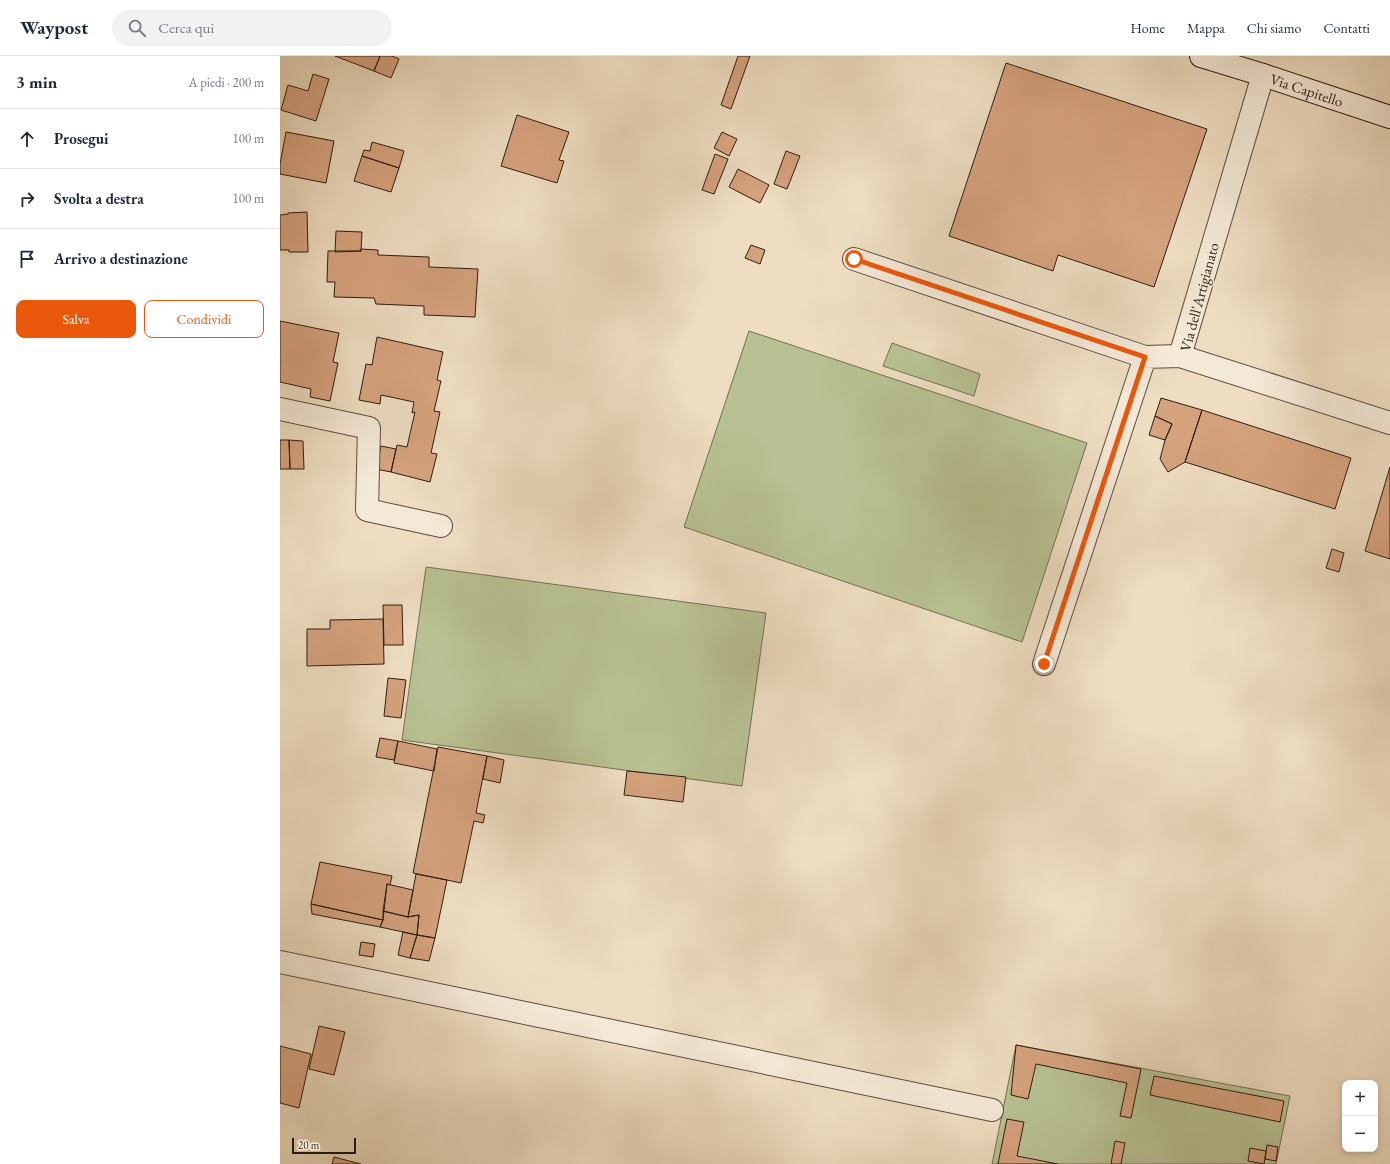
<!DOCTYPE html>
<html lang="it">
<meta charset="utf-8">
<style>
body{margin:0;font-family:"EB Garamond",serif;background:#f2f2f3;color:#1f2937}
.controls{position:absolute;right:12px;bottom:12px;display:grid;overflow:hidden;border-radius:8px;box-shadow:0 2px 6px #0003}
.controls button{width:36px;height:36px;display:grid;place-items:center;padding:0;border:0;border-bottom:1px solid #e0e1e3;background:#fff;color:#1f2937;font:20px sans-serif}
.scale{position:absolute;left:12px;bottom:10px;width:64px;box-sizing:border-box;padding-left:4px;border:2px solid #2e1d11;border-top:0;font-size:11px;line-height:14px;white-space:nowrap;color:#2e1d11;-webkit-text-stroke:3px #f4e9d7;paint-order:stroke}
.stop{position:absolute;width:12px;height:12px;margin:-9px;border:3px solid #ea580c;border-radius:50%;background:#fff}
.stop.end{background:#ea580c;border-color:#fff;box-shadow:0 1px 4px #0008}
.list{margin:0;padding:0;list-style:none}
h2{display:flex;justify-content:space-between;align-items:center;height:52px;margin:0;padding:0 16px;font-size:17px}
h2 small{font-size:13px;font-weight:400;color:#747a83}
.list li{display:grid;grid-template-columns:26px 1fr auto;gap:12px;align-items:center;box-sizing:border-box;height:60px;padding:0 16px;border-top:1px solid #e0e1e3}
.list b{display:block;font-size:15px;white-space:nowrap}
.list em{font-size:13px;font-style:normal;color:#747a83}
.actions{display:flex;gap:8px;padding:12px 16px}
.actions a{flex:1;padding:9px 0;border:1px solid #ea580c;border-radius:8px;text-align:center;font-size:14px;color:#ea580c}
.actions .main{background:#ea580c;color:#fff}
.icon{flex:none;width:22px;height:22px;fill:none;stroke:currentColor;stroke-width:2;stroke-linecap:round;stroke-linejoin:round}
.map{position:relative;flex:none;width:1110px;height:1108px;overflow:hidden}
header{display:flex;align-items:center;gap:24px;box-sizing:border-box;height:56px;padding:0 20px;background:#fff;border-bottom:1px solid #e0e1e3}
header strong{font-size:19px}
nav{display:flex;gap:22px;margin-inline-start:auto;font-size:14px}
.search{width:280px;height:36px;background:#f2f2f3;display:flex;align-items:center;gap:10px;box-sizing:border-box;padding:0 14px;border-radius:22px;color:#747a83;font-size:15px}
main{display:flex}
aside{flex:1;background:#fff}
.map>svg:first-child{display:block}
</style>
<header>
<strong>Waypost</strong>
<div class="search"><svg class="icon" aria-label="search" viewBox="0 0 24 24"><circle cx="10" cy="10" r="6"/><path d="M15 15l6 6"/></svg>Cerca qui</div>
<nav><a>Home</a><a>Mappa</a><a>Chi siamo</a><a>Contatti</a></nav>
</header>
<main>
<aside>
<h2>3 min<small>A piedi · 200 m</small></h2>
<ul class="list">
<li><svg class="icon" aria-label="ahead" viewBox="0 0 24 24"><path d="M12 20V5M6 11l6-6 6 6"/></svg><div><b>Prosegui</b></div><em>100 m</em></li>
<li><svg class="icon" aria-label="right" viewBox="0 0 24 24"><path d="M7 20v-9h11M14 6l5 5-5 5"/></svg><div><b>Svolta a destra</b></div><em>100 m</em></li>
<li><svg class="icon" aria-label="arrive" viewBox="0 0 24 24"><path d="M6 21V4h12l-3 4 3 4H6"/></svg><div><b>Arrivo a destinazione</b></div></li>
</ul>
<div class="actions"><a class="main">Salva</a><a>Condividi</a></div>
</aside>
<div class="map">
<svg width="1110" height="1108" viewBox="0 0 1110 1108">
<rect width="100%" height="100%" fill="#eeddc1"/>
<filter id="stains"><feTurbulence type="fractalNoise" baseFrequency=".005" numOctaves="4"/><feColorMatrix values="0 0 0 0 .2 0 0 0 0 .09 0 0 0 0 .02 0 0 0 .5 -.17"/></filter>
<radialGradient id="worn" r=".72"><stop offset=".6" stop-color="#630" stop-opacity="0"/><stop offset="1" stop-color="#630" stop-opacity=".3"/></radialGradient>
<path fill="#b8c193" stroke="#736f52" d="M 469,275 L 807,387 L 742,586 L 404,471 Z
M 612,287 L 700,318 L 694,340 L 603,310 Z
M 146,511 L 486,557 L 462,730 L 122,684 Z
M 736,989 L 1010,1040 L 996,1108 L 712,1108 Z"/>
<path fill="#d5a27e" stroke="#2e1d11" d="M 55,0 L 100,0 L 94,15 Z
M 100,0 L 112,0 L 119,3 L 111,22 L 94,15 Z
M 458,0 L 470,0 L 451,53 L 441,49 Z
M 726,7 L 927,73 L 874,231 L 778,199 L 773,215 L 669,180 Z
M 33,18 L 49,23 L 36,65 L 1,54 L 8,29 L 28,35 Z
M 237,59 L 289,76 L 279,104 L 284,105 L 277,127 L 221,110 Z
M 6,76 L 54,85 L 46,127 L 0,118 L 0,108 Z
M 442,76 L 457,83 L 449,100 L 434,92 Z
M 92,86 L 124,95 L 119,112 L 82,100 L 84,94 L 90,95 Z
M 506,95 L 520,100 L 507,133 L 494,128 Z
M 435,98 L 448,103 L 434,138 L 422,134 Z
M 82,100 L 119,112 L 111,136 L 74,125 Z
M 458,113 L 489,129 L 480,147 L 449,131 Z
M 27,156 L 28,196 L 9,196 L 9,194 L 0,194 L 0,159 L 8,158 L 8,157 Z
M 56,175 L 82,176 L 81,195 L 55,196 Z
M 471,189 L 485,194 L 480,208 L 465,202 Z
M 81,193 L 98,194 L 98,199 L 149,201 L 149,211 L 198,213 L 195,261 L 144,259 L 144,250 L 96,248 L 94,242 L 54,241 L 55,226 L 47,226 L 48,195 L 81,195 Z
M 0,265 L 59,277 L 53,306 L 58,307 L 50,345 L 30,341 L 31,333 L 0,326 Z
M 97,281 L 163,296 L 157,324 L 161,325 L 154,355 L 160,356 L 151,397 L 157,398 L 150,426 L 111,416 L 117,389 L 127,391 L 135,356 L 132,357 L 134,346 L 101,339 L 100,348 L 79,344 L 86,308 L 92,309 Z
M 881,342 L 922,354 L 905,406 L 888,416 L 880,403 L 885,384 L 892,368 L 875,360 Z
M 922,354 L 1071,402 L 1055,453 L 905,406 Z
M 875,360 L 892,368 L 885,384 L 869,379 Z
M 0,384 L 9,384 L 10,413 L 0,413 Z
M 9,384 L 23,385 L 24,413 L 10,413 Z
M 101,390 L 116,393 L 111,416 L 96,413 Z
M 1110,411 L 1110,503 L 1085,495 Z
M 1052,493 L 1064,497 L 1059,516 L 1046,512 Z
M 103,549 L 122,549 L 123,589 L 104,589 Z
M 103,563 L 104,608 L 27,610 L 27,573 L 50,573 L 50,564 Z
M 108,622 L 126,624 L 121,662 L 104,660 Z
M 100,682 L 118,685 L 114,704 L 96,701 Z
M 118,685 L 157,693 L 154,715 L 114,707 Z
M 158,691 L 207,700 L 196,757 L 205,759 L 203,767 L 194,765 L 181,827 L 133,817 Z
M 207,700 L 224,704 L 220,727 L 203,723 Z
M 347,715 L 406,721 L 403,746 L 344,739 Z
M 40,806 L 112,820 L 110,829 L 107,828 L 103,864 L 31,848 Z
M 136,818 L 167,824 L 155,882 L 137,879 L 139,859 L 128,861 Z
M 107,828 L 133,834 L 128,861 L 103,855 Z
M 31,848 L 103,864 L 100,871 L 32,858 Z
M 103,855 L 128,861 L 139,859 L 137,879 L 100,871 L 103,864 Z
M 123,876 L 137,879 L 130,902 L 118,899 Z
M 137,879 L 155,882 L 149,905 L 130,902 Z
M 81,886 L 95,888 L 93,901 L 79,899 Z
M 39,970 L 65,976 L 54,1019 L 29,1013 Z
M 736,989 L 861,1013 L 851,1062 L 840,1060 L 847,1027 L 756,1008 L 748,1043 L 731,1039 Z
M 0,990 L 31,998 L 19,1052 L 0,1047 Z
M 874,1020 L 1004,1045 L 1000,1066 L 870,1039 Z
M 727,1063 L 744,1066 L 737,1100 L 778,1108 L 718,1108 Z
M 835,1085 L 845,1087 L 841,1108 L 831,1108 Z
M 987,1089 L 998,1091 L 996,1105 L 985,1103 Z
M 970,1092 L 986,1095 L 984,1108 L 968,1105 Z
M 54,1101 L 81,1108 L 52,1108 Z"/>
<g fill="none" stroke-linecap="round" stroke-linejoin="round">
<g stroke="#5e4d3d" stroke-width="24">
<path id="street" d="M 983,19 L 900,300 L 1110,367
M 574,203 L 865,301
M 0,353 L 89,372 L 87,454 L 161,470
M 764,608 L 865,301 L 900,300
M 0,906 L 712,1054"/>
</g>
<g stroke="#2e1d11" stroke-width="24">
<g id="secondary">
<path id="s1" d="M 921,0 L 983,19 L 1110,61"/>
</g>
</g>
<use href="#street" stroke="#f4e9d7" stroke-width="22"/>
<use href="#secondary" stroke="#f4e9d7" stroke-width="22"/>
</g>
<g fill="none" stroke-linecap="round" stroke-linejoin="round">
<path stroke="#ea580c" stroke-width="5" d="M 574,203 L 865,301 L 764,608"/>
</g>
<g text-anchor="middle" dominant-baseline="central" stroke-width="3" stroke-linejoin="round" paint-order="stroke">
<g font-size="15" fill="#2e1d11" stroke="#f4e9d7">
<text stroke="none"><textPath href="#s1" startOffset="111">Via Capitello</textPath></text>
<text transform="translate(919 241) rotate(-75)">Via dell'Artigianato</text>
</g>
</g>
<rect width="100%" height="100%" filter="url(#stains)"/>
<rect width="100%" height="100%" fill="url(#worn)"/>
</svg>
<div class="controls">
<button>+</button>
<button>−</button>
</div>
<div class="scale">20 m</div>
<div class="stop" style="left:574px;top:203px"></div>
<div class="stop end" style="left:764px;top:608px"></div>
</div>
</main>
